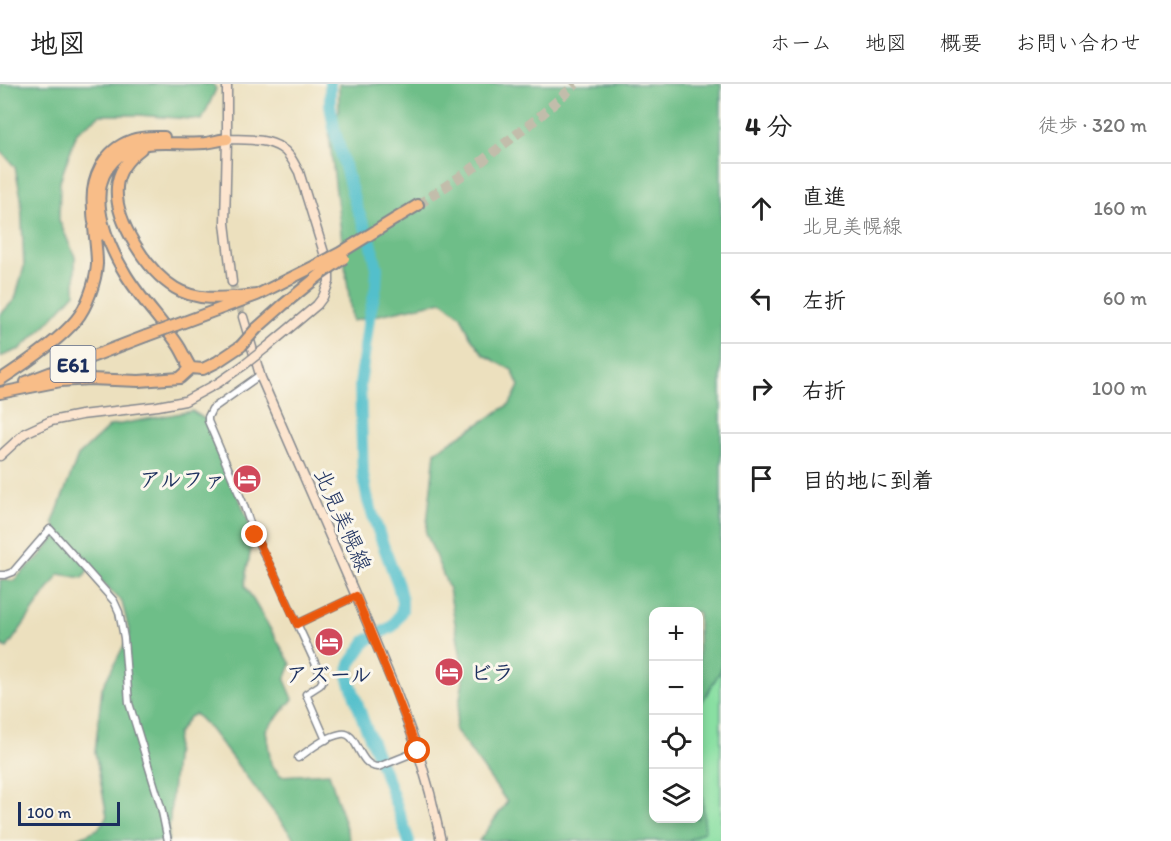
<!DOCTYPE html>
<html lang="ja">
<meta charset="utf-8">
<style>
body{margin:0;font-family:Itim,"Klee One",sans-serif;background:#f6f6f6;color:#222}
.controls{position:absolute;right:18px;bottom:18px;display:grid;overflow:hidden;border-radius:12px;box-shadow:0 3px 9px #0003}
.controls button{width:54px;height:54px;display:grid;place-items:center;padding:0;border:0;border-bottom:2px solid #e0e0e0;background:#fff;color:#222;font:30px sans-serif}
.scale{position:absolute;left:18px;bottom:15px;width:102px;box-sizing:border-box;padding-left:6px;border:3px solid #1b2f5e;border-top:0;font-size:16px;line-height:21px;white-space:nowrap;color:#1b2f5e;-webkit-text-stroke:4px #fbf7ec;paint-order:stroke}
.stop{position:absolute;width:18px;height:18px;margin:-14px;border:4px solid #ea580c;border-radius:50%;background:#fff}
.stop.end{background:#ea580c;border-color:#fff;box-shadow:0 2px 6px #0008}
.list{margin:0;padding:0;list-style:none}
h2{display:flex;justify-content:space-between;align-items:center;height:78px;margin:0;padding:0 24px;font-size:26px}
h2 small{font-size:20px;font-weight:400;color:#767676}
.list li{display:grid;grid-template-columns:39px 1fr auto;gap:18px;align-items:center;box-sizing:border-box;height:90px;padding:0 24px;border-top:2px solid #e0e0e0}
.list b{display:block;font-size:22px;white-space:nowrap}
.list p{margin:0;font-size:20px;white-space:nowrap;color:#767676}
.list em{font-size:20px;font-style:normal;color:#767676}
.icon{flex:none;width:33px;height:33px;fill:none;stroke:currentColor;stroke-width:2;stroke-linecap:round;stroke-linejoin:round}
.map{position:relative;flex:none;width:721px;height:757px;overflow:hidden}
header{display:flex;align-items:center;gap:36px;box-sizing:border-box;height:84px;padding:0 30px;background:#fff;border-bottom:2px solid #e0e0e0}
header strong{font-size:28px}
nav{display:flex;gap:33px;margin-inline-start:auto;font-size:21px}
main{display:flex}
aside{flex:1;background:#fff}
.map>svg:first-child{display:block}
</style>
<header>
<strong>地図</strong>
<nav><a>ホーム</a><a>地図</a><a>概要</a><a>お問い合わせ</a></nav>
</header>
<main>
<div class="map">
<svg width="721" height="757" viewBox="0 0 721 757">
<rect width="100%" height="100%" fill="#fbf7ec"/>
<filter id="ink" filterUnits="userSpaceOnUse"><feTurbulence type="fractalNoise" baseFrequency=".0167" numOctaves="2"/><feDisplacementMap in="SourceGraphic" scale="12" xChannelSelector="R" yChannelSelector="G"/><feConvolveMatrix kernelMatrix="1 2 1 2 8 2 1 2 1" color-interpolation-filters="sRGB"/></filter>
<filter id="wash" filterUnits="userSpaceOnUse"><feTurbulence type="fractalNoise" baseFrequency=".008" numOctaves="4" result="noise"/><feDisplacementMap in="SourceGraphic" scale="24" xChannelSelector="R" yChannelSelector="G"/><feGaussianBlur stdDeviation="1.35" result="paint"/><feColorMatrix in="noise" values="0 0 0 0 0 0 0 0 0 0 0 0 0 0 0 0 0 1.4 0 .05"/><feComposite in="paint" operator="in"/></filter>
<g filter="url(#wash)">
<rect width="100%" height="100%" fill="#ece0be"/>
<path fill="#89dfa2" stroke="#528780" stroke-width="1.5" d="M 721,522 L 721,757 L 657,757 L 698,734 L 699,537 Z"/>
<path fill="#6ebe88" stroke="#447673" stroke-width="1.5" d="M 0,0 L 213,0 L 216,5 L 202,36 L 138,31 L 100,31 L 77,48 L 60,97 L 59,136 L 75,173 L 75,209 L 47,240 L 20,265 L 0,273 L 0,231 L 15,215 L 24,183 L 21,113 L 15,83 L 2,68 L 0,68 Z
M 339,0 L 721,0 L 721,586 L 699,623 L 698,528 L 654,528 L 654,734 L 698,734 L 699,667 L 705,747 L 687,757 L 479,757 L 507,718 L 455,645 L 464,590 L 449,505 L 426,449 L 435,368 L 510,320 L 519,302 L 512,286 L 484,271 L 470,252 L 461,232 L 442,217 L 352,237 L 329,51 L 339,26 Z
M 192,327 L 208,337 L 254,451 L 246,489 L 245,502 L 291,580 L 285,596 L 293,615 L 266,646 L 271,680 L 281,692 L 329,689 L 350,757 L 296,757 L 209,644 L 195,630 L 189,633 L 177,650 L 168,757 L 72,757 L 98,745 L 107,732 L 95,668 L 102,604 L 130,550 L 122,518 L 89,484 L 83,494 L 59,490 L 7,564 L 0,560 L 0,496 L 13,497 L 39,473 L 58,450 L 53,438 L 78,372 L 110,342 Z"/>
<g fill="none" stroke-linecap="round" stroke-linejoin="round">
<path stroke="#52bfcb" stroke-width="12" d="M 330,0 L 330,20 L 334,44 L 356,122 L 371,158 L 377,184 L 376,203 L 369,234 L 360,301 L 363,391 L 368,417 L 382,458 L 398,501 L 402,517 L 402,526 L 393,542 L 366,557 L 350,580 L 348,592 L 363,636 L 387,695 L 409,757"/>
</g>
</g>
<g filter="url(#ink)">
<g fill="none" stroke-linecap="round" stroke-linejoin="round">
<path stroke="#c2bdab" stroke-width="8" stroke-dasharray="8 4" stroke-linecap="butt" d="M 232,198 L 243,233"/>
<path stroke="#c2bdab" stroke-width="10" stroke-dasharray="10 5" stroke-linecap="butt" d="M 418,121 L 473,84 L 539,33 L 576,0"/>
<g stroke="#84888e" stroke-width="9">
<path id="street" d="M 260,291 L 212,325 L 208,333 L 208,337 L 243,419 L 254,451 L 273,487 L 323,596 L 320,601 L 306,610 L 326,656
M 0,491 L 5,491 L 13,488 L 50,445 L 114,517 L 119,528 L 124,554 L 129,619 L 161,723 L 168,757
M 297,540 L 356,512
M 298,674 C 311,665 325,653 341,650 C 358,646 357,682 378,683 L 418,667"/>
</g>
<g stroke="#84888e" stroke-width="11">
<path id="secondary" d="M 227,0 L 227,55 L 225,139 L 232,198
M 227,55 C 245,56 266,54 281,64 C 290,69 294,80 299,88 L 329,185 L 329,198 L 323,213 L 317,221 L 267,263
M 243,233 L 261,294 L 356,512 L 395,605 L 418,667 L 430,709 L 441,757
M 0,372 L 25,349 L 51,337 L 81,331 L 158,322 L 185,317 L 218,299 L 244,281"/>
</g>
<g stroke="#84888e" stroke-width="14">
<path id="highway" d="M 141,65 C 129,74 118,87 117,103 C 114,136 147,187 175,204 C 199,219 230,213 257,211
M 395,135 L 418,121
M 100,151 C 99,146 96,142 94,138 C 93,133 93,128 93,124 C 90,95 103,66 132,56 C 142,52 154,53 164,53
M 176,241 L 257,211 L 315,182
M 256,245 L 283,221 L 321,190
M 187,280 L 191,284 L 203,285 L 217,278 L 241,262
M 0,296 C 23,281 59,257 76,236 C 87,223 96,197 97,180 C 97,168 95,155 94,143
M 26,298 L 146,252
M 0,309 L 61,297 L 89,295 L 139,297 L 180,294 L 191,284 C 187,278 184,271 180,264 C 164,239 142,217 126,191 C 109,163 87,115 108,84 C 114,76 123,68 132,64 C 155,55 181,61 205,59 C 212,58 220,56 227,55"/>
</g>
<use href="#street" stroke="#fff" stroke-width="6"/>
<use href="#secondary" stroke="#fce5cf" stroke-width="8"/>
<use href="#highway" stroke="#f8bd88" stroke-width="10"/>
<g stroke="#84888e" stroke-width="11" stroke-linecap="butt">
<path id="secondary-bridge" d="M 244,281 L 267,263"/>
</g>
<g stroke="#84888e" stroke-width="14" stroke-linecap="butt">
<path id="highway-bridge" d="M 315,182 L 340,169 L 395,135
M 321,190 L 344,174
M 146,252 L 176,241
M 241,262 L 256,245"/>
</g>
<use href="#secondary-bridge" stroke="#fce5cf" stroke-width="8"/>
<use href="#highway-bridge" stroke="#f8bd88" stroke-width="10"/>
</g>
</g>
<g fill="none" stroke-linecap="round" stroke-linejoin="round" filter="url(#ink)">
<path stroke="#ea580c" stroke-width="8" d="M 255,451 L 273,487 L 297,540 L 356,512 L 394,605 L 418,667"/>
</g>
<defs>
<g id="hotel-disc" transform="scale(1.5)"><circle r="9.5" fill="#d1495b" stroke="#fbf7ec"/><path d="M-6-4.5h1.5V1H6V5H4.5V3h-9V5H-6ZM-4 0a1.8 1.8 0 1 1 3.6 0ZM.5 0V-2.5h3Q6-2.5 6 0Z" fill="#fff"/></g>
</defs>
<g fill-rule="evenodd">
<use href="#hotel-disc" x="247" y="395"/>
<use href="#hotel-disc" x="329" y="558"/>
<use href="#hotel-disc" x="449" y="588"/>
</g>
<g text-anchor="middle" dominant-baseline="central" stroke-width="6" stroke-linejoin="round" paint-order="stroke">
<rect fill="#fbf7ec" stroke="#5e6b89" stroke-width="1.5" x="50.5" y="262" width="45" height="36" rx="4.5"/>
<g font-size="21" font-weight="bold" fill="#1b2f5e">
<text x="73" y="280">E61</text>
</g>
<g font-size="22" font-weight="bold" fill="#1b2f5e" stroke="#fbf7ec" text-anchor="end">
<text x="226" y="395">アルファ</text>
<text x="470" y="588" text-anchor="start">ビラ</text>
<text x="329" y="590" text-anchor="middle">アズール</text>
</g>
<g font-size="22" fill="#1b2f5e" stroke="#fbf7ec">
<text transform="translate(343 436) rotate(66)">北見美幌線</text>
</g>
</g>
</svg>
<div class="controls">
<button>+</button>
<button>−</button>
<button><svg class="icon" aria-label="locate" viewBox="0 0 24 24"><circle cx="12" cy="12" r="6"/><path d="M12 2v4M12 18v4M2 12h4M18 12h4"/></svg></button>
<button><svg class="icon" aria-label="layers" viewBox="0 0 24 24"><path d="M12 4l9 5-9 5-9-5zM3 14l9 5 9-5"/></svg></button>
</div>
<div class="scale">100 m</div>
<div class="stop" style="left:418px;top:667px"></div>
<div class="stop end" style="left:255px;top:451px"></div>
</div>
<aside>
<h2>4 分<small>徒歩 · 320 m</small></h2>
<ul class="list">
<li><svg class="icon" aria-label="ahead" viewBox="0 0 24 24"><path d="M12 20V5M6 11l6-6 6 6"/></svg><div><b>直進</b><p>北見美幌線</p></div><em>160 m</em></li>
<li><svg class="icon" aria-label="left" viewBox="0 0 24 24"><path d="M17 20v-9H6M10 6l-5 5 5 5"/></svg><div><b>左折</b></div><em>60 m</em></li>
<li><svg class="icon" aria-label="right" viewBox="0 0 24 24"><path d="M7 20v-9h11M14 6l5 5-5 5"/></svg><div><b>右折</b></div><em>100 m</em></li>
<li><svg class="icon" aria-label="arrive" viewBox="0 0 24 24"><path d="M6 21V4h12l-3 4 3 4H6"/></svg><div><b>目的地に到着</b></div></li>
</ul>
</aside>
</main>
